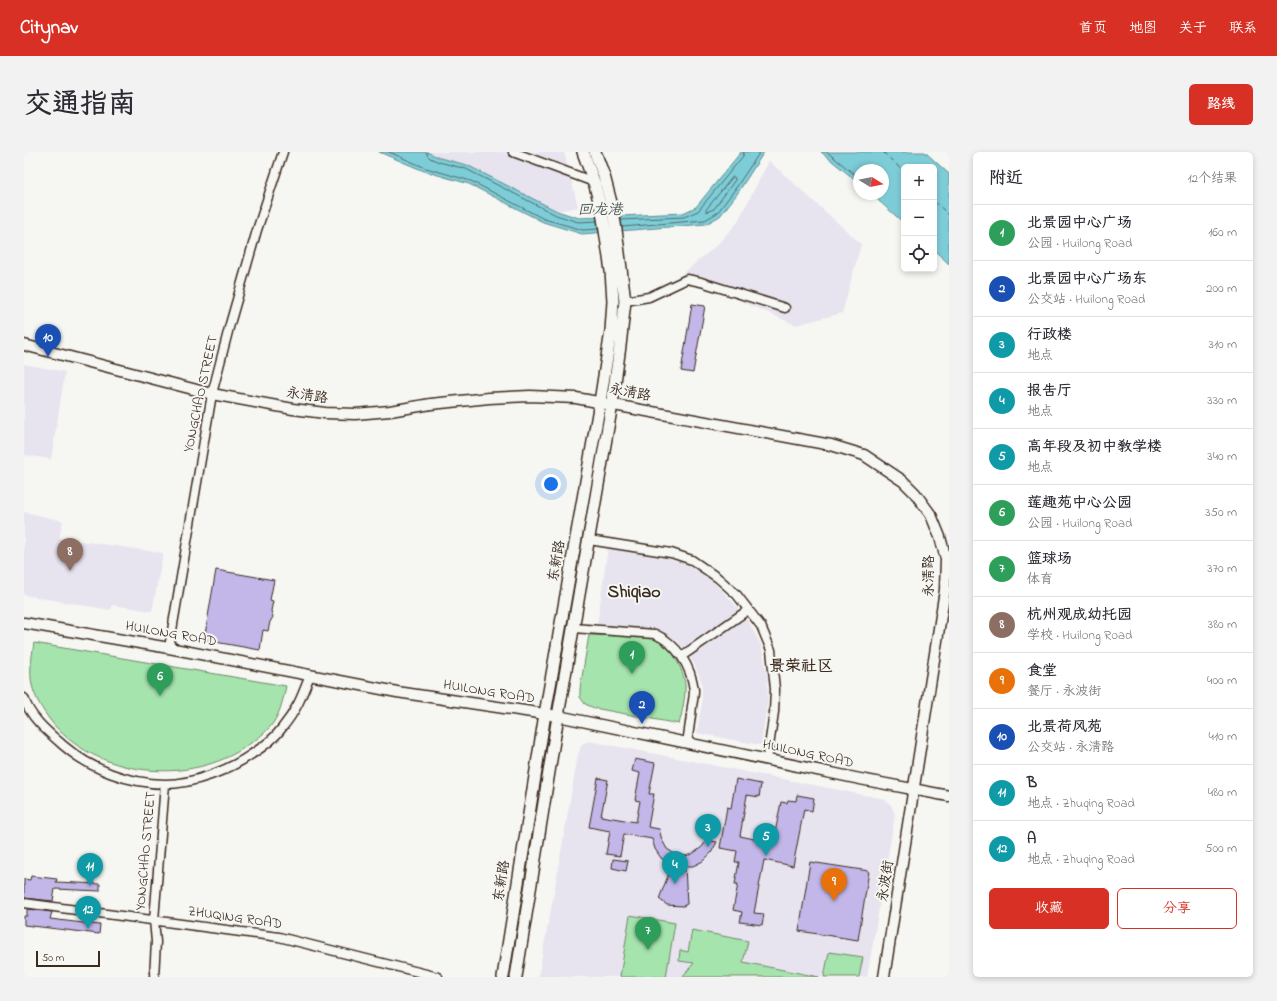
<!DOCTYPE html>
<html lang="zh">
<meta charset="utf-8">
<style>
body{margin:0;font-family:"Indie Flower","LXGW WenKai TC",sans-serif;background:#f2f2f3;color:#2b2b33}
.controls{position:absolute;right:12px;top:12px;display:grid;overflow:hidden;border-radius:6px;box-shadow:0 2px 6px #0003}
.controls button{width:36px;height:36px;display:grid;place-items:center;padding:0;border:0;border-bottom:1px solid #e1e1e2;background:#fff;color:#2b2b33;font:20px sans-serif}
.compass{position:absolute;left:829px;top:12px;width:36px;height:36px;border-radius:50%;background:#fff;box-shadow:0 2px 6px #0003;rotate:100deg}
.scale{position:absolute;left:12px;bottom:10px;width:64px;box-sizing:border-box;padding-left:4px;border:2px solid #3b2a1e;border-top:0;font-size:11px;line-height:14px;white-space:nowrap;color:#3b2a1e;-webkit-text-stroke:3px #f6f6f2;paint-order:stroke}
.you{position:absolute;left:527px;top:332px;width:14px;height:14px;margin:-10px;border:3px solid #fff;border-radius:50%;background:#1a73e8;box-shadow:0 0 0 6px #1a73e833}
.badge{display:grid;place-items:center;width:26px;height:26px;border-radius:50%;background:#d93025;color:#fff;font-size:13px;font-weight:700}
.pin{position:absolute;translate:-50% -33px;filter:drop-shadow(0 1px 2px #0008)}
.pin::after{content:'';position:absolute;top:21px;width:14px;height:12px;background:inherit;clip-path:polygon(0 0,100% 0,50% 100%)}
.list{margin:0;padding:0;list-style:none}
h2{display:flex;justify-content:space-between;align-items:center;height:52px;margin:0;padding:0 16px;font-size:17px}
h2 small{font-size:13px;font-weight:400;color:#7c7c81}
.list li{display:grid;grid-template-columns:26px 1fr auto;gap:12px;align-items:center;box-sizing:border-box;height:56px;padding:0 16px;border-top:1px solid #e1e1e2}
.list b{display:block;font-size:15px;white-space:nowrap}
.list p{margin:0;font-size:13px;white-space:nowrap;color:#7c7c81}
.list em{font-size:13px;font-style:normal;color:#7c7c81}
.actions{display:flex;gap:8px;padding:12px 16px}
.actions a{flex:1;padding:9px 0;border:1px solid #d93025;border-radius:6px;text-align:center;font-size:14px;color:#d93025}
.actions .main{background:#d93025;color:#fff}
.icon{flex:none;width:22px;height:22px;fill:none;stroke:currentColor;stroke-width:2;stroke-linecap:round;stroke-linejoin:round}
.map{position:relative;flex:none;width:925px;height:825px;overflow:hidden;border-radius:6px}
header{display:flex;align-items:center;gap:24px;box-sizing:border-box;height:56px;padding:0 20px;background:#d93025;color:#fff}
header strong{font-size:19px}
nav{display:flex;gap:22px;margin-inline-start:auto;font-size:14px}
.intro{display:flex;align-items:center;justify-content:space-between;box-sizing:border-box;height:96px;padding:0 24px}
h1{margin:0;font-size:28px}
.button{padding:10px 18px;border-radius:6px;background:#d93025;color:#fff;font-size:14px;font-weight:700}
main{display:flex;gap:24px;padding:0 24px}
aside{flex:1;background:#fff;border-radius:6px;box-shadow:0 2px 6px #0003}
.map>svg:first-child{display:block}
</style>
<header>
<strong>Citynav</strong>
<nav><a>首页</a><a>地图</a><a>关于</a><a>联系</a></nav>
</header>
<div class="intro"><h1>交通指南</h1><a class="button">路线</a></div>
<main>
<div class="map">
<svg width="925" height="825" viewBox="0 0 925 825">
<rect width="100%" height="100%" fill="#f6f6f2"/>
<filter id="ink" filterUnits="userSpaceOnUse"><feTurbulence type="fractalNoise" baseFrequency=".025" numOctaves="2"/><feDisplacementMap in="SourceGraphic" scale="8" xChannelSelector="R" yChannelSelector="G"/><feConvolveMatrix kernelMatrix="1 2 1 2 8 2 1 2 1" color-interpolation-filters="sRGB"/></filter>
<g filter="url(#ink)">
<path fill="#e7e3ef" d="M 403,0 L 540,0 L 554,55 L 533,59 L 443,13 L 416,6 Z
M 745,9 L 837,92 L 818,161 L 772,173 L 696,140 L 667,133 L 657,123 L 693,93 L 713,71 Z
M 0,212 L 41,220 L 27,307 L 0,303 Z
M 0,360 L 39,369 L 35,386 L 139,401 L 128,459 L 88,453 L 87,458 L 0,443 Z
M 584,396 L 640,406 L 663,412 L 687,428 L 708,449 L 724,469 L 737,493 L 743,522 L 744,546 L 737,593 L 673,581 L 678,551 L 678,531 L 672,516 L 664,501 L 653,489 L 638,480 L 618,476 L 573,473 Z
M 565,589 L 860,647 L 867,653 L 871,663 L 843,825 L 514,825 L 528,752 L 554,603 L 558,592 Z"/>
<path fill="#a5e4ad" stroke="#708766" d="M 565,483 C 579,484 625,482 636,488 C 647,494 660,519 661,532 C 662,542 658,562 655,572 L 570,556 L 561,552 L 556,545 L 556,537 Z
M 10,491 L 262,534 C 259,547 257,559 249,571 C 243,580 233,587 224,593 C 167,635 70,625 26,568 C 18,557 11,546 8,533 C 5,519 8,504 10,491 Z
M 606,763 L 651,771 L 642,825 L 596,825 Z
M 668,778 L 724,789 L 719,810 L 795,825 L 658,825 L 670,811 L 655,809 L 656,798 L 664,800 Z
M 805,800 L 839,805 L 835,825 L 800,825 Z"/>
<path fill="#7dcdd8" stroke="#638c8e" d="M 355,0 L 403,0 L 416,6 L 443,13 L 533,59 L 555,66 L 659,61 L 672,55 L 717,0 L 740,0 L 713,42 L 696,64 L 682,72 L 558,82 L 519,70 L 445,32 L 400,19 Z
M 797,0 L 901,0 L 925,22 L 925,112 L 910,98 L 910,15 L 880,15 L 880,71 L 847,42 L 859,42 L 859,18 L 835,18 L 835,31 Z"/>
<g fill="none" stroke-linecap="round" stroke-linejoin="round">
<path stroke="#556b68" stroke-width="1" d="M 365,0 L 402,16 L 447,29 L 520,67 L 559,78 L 574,77
M 403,0 L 403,3 L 406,6 L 415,10 L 442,17 L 532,63 L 554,70 L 573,69
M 803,0 L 835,26
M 709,25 L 711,26 L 711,28 L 690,57 L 682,60 L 682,58 Z
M 597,68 L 660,65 L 674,59 L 719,4 L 720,0
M 598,75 L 681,68 L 693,61 L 709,40 L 736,0"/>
<path stroke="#4f5b56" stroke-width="1" stroke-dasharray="5 4" stroke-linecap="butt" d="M 859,0 L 880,20
M 910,49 L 925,63"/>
</g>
<path fill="#c3b7e9" stroke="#3b2a1e" d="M 668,152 L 681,154 L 669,221 L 657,219 Z
M 192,418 L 250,428 L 246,448 L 249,449 L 247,459 L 249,465 L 246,470 L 244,479 L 239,478 L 236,498 L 180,488 Z
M 611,607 L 631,611 L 625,642 L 630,642 L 624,675 L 635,677 L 638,688 L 643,697 L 651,702 L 661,704 L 668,702 L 674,698 L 679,694 L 682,688 L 693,690 L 687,701 L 679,709 L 669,714 L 661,714 L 663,752 L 659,754 L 643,753 L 635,747 L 648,713 L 637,706 L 631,697 L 628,687 L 600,682 L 596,704 L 582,702 L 586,679 L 565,675 L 574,626 L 584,628 L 577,664 L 612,670 L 616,649 L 611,648 L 616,621 L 608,619 Z
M 712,627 L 737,632 L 735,645 L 723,643 L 716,684 L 749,691 L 757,650 L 763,651 L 764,648 L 772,649 L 773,643 L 790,646 L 788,659 L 780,657 L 769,714 L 740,708 L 730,761 L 740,762 L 738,773 L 716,770 L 718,760 L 709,758 L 714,732 L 711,732 L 715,710 L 711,710 L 713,699 L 696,696 L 703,655 L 707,656 Z
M 589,707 L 604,709 L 602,719 L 588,716 Z
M 786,710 L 845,719 L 834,788 L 775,779 Z
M 7,724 L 33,727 L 32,730 L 76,732 L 76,739 L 31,737 L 29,749 L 0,746 L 0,727 L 6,728 Z
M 3,757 L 28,760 L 26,767 L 76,773 L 75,782 L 0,773 L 0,764 L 3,764 Z"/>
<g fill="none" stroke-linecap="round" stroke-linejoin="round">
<g stroke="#3b2a1e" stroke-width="11">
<path id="minor" d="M 489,0 L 570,30
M 601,149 L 625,145 L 663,127 L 677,130 L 761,156
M 565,388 L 647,401 L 668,408 L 694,426 L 713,443 L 737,474 L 747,498 L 751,537 L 750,560 L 743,608
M 549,476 L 631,482 C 653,492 667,514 670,538 C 670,543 669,549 668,554 C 667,566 665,578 663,591
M 145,496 L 188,242 L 206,172 L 233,78 L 259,0
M 658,504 L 724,458
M 0,546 C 6,566 25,581 40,594 C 68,618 104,631 141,632 C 170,632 205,618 228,602 C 239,595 251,586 258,576 C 273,558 278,544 286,523
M 0,751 L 255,785 L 414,825
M 130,825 L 132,790 L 130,768 L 141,632"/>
</g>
<g stroke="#3b2a1e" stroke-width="13">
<path id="tertiary" d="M 0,193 L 188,242 L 269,257 L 301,261 L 331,262 L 366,259 L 407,252 L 465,246 L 506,244 L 552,246 L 807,293 L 840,303 L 879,329 L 891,341 L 907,363 L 916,385 L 922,407 L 921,438 L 860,825
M 0,471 L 145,496 L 373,540 L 534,564 L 836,627 L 925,644"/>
</g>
<g stroke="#3b2a1e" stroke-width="14">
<path id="secondary" d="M 479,825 L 521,562 L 576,250 L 587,179 L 589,149 L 587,119 L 582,85 L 578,60 L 570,30 L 559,0
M 492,825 L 534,564 L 588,252 L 596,194 L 601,149 L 593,85 L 589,58 L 580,24 L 571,0"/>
</g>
<use href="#minor" stroke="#f6f6f2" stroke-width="8"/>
<use href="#tertiary" stroke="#f6f6f2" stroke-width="10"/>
<use href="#secondary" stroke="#f6f6f2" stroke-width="11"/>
</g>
</g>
<g text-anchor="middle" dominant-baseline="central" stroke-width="4" stroke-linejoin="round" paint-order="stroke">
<g font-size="14" fill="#3b2a1e" stroke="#f6f6f2">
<text transform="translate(606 241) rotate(10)">永清路</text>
<text transform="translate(177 242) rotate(-78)">YONGCHAO STREET</text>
<text transform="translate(283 244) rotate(8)">永清路</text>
<text transform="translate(533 409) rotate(-80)">东新路</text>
<text transform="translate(905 424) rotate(-90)">永清路</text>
<text transform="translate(147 482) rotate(10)">HUILONG ROAD</text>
<text transform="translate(465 540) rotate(9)">HUILONG ROAD</text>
<text transform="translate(784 602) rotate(12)">HUILONG ROAD</text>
<text transform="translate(122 699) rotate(-85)">YONGCHAO STREET</text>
<text transform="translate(478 729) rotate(-81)">东新路</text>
<text transform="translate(862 729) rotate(-81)">永波街</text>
<text transform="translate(211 766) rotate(8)">ZHUQING ROAD</text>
</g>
<g font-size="15" font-style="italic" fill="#4f5b56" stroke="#f6f6f2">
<text x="576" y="58">回龙港</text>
</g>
<g font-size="16" font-weight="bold" fill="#3b2a1e" stroke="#f6f6f2">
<text x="777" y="515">景荣社区</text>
</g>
<g font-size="18" font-weight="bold" fill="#3b2a1e" stroke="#f6f6f2">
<text x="610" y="441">Shiqiao</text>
</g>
</g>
</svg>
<div class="controls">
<button>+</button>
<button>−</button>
<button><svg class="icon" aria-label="locate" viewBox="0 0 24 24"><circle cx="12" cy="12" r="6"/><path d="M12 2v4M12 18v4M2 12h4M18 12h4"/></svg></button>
</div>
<svg class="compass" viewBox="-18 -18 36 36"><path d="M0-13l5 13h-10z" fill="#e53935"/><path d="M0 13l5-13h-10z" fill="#7c7c81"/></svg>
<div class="scale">50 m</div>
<div class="you"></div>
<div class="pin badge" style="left:608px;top:522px;background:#2e9e5b">1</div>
<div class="pin badge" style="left:618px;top:572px;background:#1a4fb4">2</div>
<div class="pin badge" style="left:684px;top:695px;background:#0f9aa8">3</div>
<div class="pin badge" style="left:651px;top:732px;background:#0f9aa8">4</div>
<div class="pin badge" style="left:742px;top:704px;background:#0f9aa8">5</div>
<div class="pin badge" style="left:136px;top:544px;background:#2e9e5b">6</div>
<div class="pin badge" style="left:624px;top:798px;background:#2e9e5b">7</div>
<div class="pin badge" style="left:46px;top:419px;background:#8d6e63">8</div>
<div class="pin badge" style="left:810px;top:749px;background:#e8710a">9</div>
<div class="pin badge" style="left:24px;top:205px;background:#1a4fb4">10</div>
<div class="pin badge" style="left:66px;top:734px;background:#0f9aa8">11</div>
<div class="pin badge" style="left:64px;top:777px;background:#0f9aa8">12</div>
</div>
<aside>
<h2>附近<small>12个结果</small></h2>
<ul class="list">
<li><span class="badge" style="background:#2e9e5b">1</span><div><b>北景园中心广场</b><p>公园 · Huilong Road</p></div><em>160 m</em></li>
<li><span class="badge" style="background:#1a4fb4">2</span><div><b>北景园中心广场东</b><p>公交站 · Huilong Road</p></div><em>200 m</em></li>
<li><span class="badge" style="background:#0f9aa8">3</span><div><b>行政楼</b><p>地点</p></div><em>310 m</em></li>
<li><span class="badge" style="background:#0f9aa8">4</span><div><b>报告厅</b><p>地点</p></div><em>330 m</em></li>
<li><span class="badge" style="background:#0f9aa8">5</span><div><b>高年段及初中教学楼</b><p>地点</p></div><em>340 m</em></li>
<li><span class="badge" style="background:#2e9e5b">6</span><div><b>莲趣苑中心公园</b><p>公园 · Huilong Road</p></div><em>350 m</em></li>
<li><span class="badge" style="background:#2e9e5b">7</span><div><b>篮球场</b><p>体育</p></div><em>370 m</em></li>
<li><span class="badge" style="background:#8d6e63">8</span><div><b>杭州观成幼托园</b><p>学校 · Huilong Road</p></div><em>380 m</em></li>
<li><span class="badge" style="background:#e8710a">9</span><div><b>食堂</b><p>餐厅 · 永波街</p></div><em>400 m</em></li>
<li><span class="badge" style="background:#1a4fb4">10</span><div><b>北景荷风苑</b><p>公交站 · 永清路</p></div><em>410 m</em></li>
<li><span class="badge" style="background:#0f9aa8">11</span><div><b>B</b><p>地点 · Zhuqing Road</p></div><em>480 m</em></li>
<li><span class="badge" style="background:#0f9aa8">12</span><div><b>A</b><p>地点 · Zhuqing Road</p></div><em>500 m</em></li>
</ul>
<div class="actions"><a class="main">收藏</a><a>分享</a></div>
</aside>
</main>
